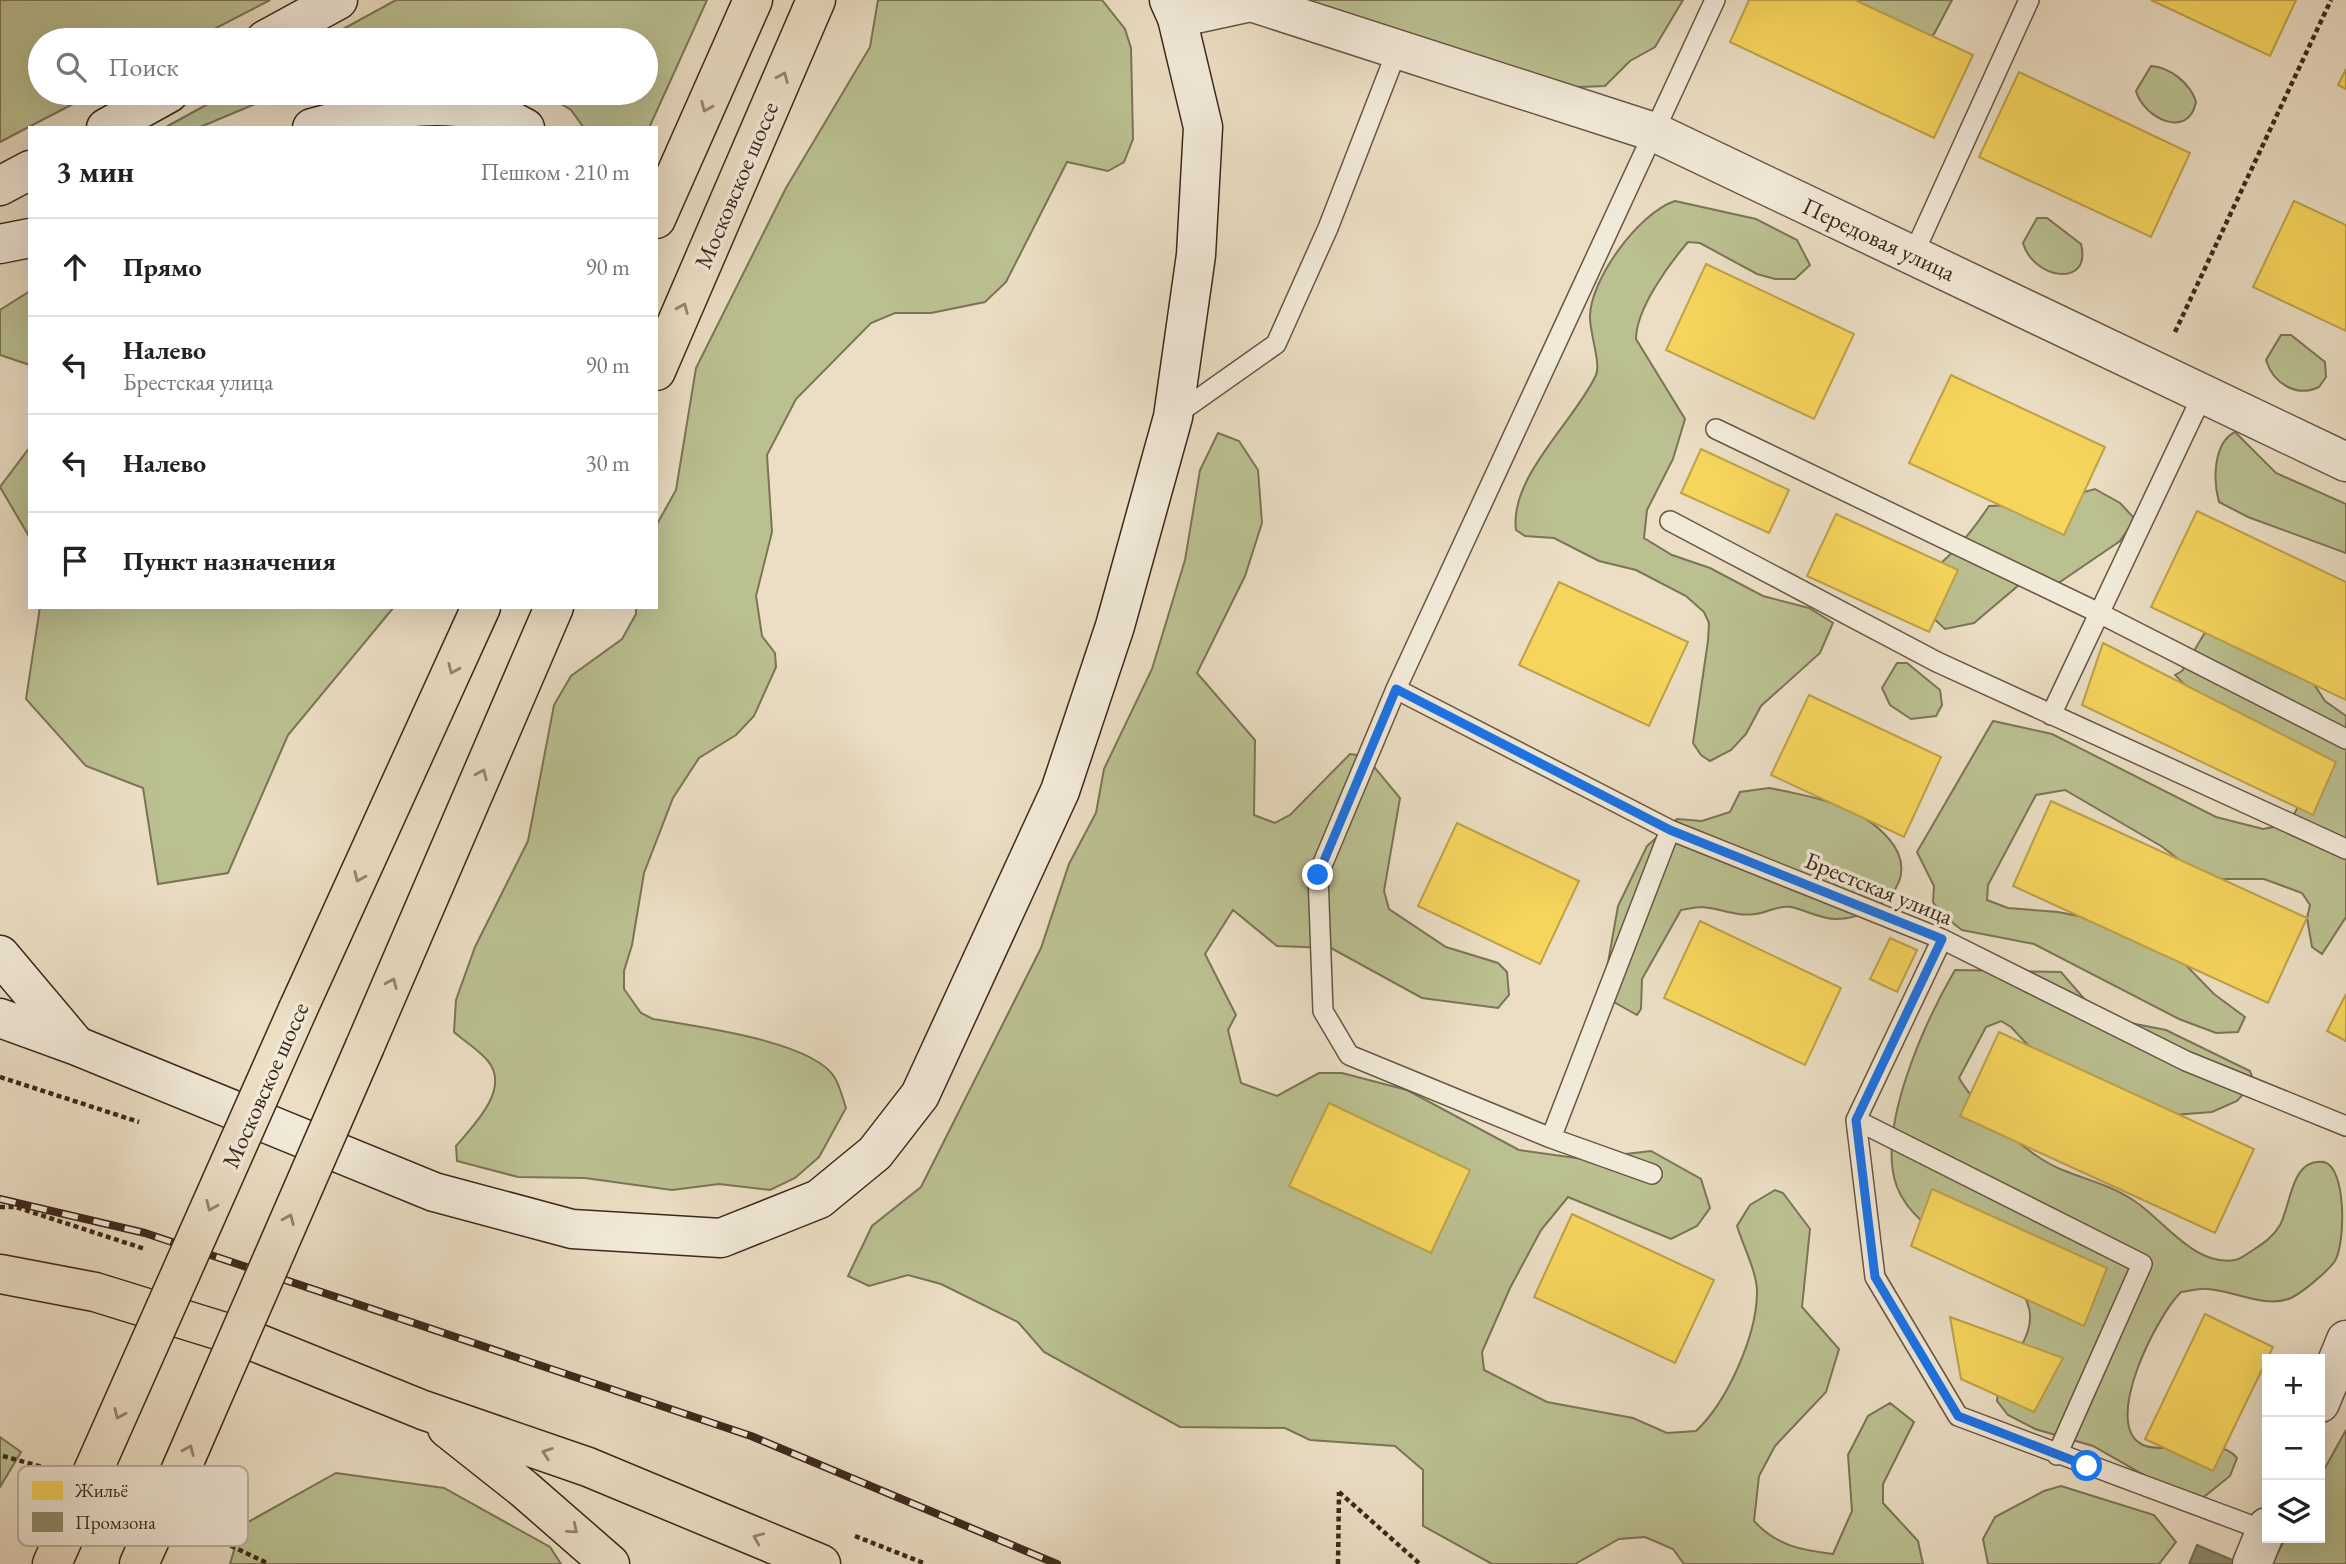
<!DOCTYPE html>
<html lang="ru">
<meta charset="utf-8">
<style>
body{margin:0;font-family:"EB Garamond",serif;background:#f2f2f2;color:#222}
.controls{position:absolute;right:21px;bottom:21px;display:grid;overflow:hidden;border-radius:0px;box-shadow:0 7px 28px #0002}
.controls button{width:63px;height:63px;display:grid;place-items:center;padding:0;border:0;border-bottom:2px solid #e0e0e0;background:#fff;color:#222;font:35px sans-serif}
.stop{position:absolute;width:21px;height:21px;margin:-16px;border:5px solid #1a73e8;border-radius:50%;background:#fff}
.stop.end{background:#1a73e8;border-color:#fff;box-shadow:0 2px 7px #0008}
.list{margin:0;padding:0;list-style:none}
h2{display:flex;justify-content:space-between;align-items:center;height:91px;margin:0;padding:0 28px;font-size:30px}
h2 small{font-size:23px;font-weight:400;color:#767676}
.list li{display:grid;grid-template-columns:46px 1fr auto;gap:21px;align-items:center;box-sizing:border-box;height:98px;padding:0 28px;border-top:2px solid #e0e0e0}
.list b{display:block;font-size:26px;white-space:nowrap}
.list p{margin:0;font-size:23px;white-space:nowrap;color:#767676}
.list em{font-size:23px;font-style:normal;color:#767676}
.icon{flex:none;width:38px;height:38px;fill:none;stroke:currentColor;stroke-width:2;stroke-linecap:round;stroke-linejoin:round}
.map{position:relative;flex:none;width:2346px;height:1564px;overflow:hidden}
.search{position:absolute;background:#fff;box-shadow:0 7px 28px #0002;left:28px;top:28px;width:630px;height:77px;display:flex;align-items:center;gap:18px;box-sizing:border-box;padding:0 24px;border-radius:38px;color:#767676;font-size:26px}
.panel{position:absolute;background:#fff;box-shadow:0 7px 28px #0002;left:28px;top:126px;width:630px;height:483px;border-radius:0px}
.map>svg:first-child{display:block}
</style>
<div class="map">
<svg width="2346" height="1564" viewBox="0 0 2346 1564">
<rect width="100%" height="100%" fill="#ebdec4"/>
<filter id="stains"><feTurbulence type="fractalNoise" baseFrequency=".00286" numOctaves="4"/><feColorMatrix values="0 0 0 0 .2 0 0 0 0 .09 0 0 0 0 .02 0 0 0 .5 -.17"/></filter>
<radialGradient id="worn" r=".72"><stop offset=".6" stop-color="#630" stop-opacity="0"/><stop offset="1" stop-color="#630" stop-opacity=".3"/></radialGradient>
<path fill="#bbc091" stroke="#7c7456" stroke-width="2" d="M 0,0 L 270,0 L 193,40 L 40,40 L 40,93 L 94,93 L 0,142 Z
M 396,0 L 707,0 L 649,128 L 584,128 L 571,110 L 543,93 L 646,93 L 646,40 L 323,40 Z
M 878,0 L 1102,0 L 1125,29 L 1131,48 L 1133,139 L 1124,162 L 1108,171 L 1067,162 L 1006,282 L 985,302 L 931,313 L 895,313 L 871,323 L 796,399 L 767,455 L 772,532 L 756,596 L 762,636 L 775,653 L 776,667 L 754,716 L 736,735 L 699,758 L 673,798 L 644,873 L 632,945 L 624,971 L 624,989 L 641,1013 L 653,1019 C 693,1026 814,1041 835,1078 C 840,1087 843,1099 846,1108 L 819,1157 L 795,1178 L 770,1190 L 719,1184 L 672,1190 L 585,1178 L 518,1177 L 457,1161 L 456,1146 C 473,1126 511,1089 488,1061 C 479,1050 464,1041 454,1032 L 456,1000 L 475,947 L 528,841 L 554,705 L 571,676 L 622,639 L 636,614 L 636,607 L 656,607 L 656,526 L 676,490 L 696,368 L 786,188 L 870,47 Z
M 1286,0 L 1683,0 L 1655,47 L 1630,61 L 1605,86 L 1579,87 L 1539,111 Z
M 1832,0 L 1952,0 L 1934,34 L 1918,46 Z
M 2151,66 C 2170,67 2191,84 2196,102 C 2188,141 2143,117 2136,91 Z
M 228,93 L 281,93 L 198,128 L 164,128 Z
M 1675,201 L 1756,219 L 1797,240 L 1810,265 L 1795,279 L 1775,279 L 1757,274 L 1700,243 L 1688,242 C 1669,264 1636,309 1636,339 L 1685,419 L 1673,459 L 1647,510 L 1644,538 L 1672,555 L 1710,568 L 1763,596 L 1809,608 L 1833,623 L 1820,653 L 1761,706 L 1746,734 L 1731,750 L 1710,761 L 1701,755 L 1693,743 L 1708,641 L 1709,623 L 1704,612 L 1686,596 L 1636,570 L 1599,561 L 1554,538 L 1525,536 L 1516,530 C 1509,477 1575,421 1596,375 C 1601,364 1590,333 1590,318 C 1589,280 1640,212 1675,201 Z
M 2037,218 L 2047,218 L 2081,244 C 2092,289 2033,279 2023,243 Z
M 30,291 L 30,365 L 0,355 L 0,310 Z
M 2281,335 L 2291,335 L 2325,362 L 2326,377 L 2319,387 C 2296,398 2273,383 2266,360 Z
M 2235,432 L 2276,473 L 2346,504 L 2346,553 L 2248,517 L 2219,502 C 2213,481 2213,443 2235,432 Z
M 1218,433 L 1239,441 L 1258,470 L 1262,523 L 1245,576 L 1197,673 L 1255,740 L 1254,815 L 1275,823 L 1290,815 L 1350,754 L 1365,756 L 1400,798 L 1384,891 L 1389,909 L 1446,947 L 1498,963 L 1507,972 L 1509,995 L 1498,1008 L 1422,998 L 1331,948 L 1277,946 L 1233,910 L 1205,954 L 1236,1015 L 1228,1030 L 1241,1083 L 1277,1096 L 1319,1073 L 1342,1073 L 1407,1090 L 1519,1150 L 1583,1159 L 1651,1151 L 1701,1179 L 1710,1208 L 1697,1226 L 1671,1239 L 1568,1197 L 1541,1230 L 1510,1288 L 1482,1352 L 1484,1370 L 1547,1402 L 1633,1418 L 1667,1433 L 1696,1431 C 1727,1402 1756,1337 1757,1294 C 1758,1274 1743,1246 1737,1226 L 1750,1205 L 1775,1190 L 1783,1193 L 1810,1229 L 1802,1307 L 1839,1349 L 1826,1392 L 1775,1446 L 1759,1476 L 1754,1521 C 1777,1546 1801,1550 1833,1554 L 1852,1511 L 1848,1455 L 1868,1416 L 1890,1403 L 1914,1422 L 1883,1484 L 1883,1503 L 1918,1541 L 1923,1564 L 1684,1564 L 1673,1549 L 1645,1537 L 1619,1539 L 1575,1564 L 1492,1564 L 1423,1526 L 1423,1470 L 1395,1446 L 1310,1440 L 1285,1428 L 1180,1427 L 1044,1352 L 1018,1322 L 941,1284 L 908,1275 L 869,1286 L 848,1276 L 872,1226 L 921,1187 L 1041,948 L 1069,864 L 1096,813 L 1104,769 L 1152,669 L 1185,560 L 1200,470 Z
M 30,447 L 30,538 L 0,487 Z
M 2095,489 L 2120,503 L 2135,519 L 2120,541 L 2057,584 L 2030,582 L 2019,585 L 1974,623 L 1945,629 L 1905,592 C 1941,566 1964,544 1989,506 L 2040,504 Z
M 40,607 L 394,607 L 288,735 L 228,873 L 158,884 L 143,788 L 86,766 L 26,699 Z
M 2246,623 L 2288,644 L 2325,701 L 2346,716 L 2346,917 L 2322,954 L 2312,947 L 2307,918 L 2310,905 L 2302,893 L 2264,879 L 2205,879 L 2161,846 L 2065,790 L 2036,795 L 1988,885 L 1987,900 L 2008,908 L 2058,912 L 2104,921 L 2178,957 L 2214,994 L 2245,1017 L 2238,1032 L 2216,1033 L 2179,1019 L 2034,944 L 1962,930 L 1941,914 L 1933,902 L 1934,886 L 1917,852 L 1993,721 L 2052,734 L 2216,817 L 2263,829 L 2289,824 L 2301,801 L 2175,675 L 2182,671 L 2204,634 Z
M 1897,663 L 1907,663 L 1940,690 L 1942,705 L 1936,716 L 1911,719 L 1890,705 L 1882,688 Z
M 1769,788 C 1812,796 1860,805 1889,839 C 1924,880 1878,918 1837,919 C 1822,920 1806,910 1791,907 C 1777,905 1767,913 1755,914 C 1736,917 1720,908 1702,907 C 1695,907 1688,909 1681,910 L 1642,979 L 1641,1009 L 1637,1015 L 1612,1001 L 1603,991 L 1618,906 L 1647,846 L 1677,819 L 1702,821 L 1730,812 L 1740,792 Z
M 1955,970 L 2061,972 L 2093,1009 L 2125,1022 L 2166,1030 L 2250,1071 L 2254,1082 L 2237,1101 L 2212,1112 L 2173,1115 L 2057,1076 L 2011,1027 L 2001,1021 L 1986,1027 L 1959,1078 C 1978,1110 2030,1158 2065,1171 C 2088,1180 2112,1186 2133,1200 C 2163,1219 2194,1267 2235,1260 C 2241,1259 2248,1253 2253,1250 C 2264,1243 2273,1237 2280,1225 C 2291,1205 2291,1157 2324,1162 C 2346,1167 2346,1241 2335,1261 C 2327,1272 2303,1292 2291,1298 C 2265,1309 2233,1290 2207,1289 C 2199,1288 2190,1291 2181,1292 C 2158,1314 2100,1425 2143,1445 C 2167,1455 2219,1434 2237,1458 L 2230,1476 L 2195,1504 L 2093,1446 L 2035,1429 L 2008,1415 L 1997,1401 C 1999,1368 2042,1336 2027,1302 C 2019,1282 1974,1259 1956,1247 C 1933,1232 1907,1213 1897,1187 C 1875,1129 1926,1020 1955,970 Z
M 2346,1430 L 2346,1564 L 2271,1564 L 2286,1538 L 2320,1538 L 2320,1477 Z
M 0,1437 L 21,1452 L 0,1487 Z
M 336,1473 L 444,1488 L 550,1547 L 561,1564 L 230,1564 L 241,1526 Z
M 2061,1486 L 2154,1515 L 2176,1542 L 2159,1564 L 1988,1564 L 1983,1539 L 1995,1517 L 2044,1491 Z"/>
<path fill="#f6d55c" stroke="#bea148" stroke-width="2" d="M 1749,0 L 1855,0 L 1973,55 L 1934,138 L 1730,42 Z
M 2151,0 L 2296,0 L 2270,56 Z
M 2346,69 L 2346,89 L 2338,85 Z
M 2019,72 L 2190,153 L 2151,237 L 1979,157 Z
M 2294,201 L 2346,225 L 2346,331 L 2253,287 Z
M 1706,264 L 1854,334 L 1814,419 L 1666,350 Z
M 1951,375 L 2105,447 L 2064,535 L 1909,463 Z
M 1701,449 L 1789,490 L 1769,533 L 1681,493 Z
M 2197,511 L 2346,582 L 2346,700 L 2151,607 Z
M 1836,514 L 1958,570 L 1929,632 L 1807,576 Z
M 1559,582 L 1688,642 L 1649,726 L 1519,665 Z
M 2103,643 L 2336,762 L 2313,815 L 2082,705 Z
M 1809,695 L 1941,757 L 1904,837 L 1771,775 Z
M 2051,801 L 2307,918 L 2268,1003 L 2013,886 Z
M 1457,823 L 1579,881 L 1540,964 L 1418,906 Z
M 1700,921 L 1841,988 L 1805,1065 L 1664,998 Z
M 1890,938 L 1917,950 L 1897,992 L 1870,979 Z
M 2346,994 L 2346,1041 L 2327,1031 Z
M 1999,1032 L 2254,1149 L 2215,1233 L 1960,1116 Z
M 1329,1103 L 1470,1170 L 1431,1253 L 1289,1186 Z
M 1932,1189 L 2107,1268 L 2084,1326 L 1911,1246 Z
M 1572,1214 L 1714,1280 L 1675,1363 L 1534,1297 Z
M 2205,1314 L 2273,1347 L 2213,1471 L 2145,1439 Z
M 1950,1317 L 2063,1358 L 2034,1412 L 1961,1379 Z"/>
<path fill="#8c8c6e" stroke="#746e55" stroke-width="2" d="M 2197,1545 L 2237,1562 L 2236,1564 L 2189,1564 Z"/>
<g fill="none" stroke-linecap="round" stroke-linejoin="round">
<g stroke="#685644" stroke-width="22">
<path id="lane" d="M 1913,255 L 2029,0
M 1174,416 L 1276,344 L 1328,228 L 1398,48
M 1716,429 L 2099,613 L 2346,739
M 1670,521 L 1937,662 L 2346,849
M 1396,689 L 1670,830 L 1942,939 L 2186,1061 L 2346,1126
M 2051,715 L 2204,392
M 1670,830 L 1551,1138 L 1349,1055 L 1323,1011 L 1318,875 L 1396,689 L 1715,0
M 1942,939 L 1856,1120 L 1875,1277 L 1958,1416 L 2266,1531
M 1856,1120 L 2142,1264 L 2057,1455
M 1551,1138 L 1652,1174"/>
</g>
<g stroke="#685644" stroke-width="41">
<path id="street" d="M 1177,18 L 1251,2 L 1654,132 L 2346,462
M 2320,1403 L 2346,1340
M 2252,1564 L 2267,1527"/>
</g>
<g stroke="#3c281a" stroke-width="41">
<path id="secondary" d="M 265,40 L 338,0
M 106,128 L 169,93
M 312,128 C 379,109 461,90 525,128
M 0,186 L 30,170
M 0,244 L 30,238
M 0,955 L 75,1044
M 0,1018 L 77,1046 L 434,1192 L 572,1229 L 721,1238 L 819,1199 L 875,1153 L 920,1095 L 1060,791 L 1115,626 L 1173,417 L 1196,255 L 1203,127 L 1177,18 L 1169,0"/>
</g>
<g stroke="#3c281a" stroke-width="41">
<path id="primary" d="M 656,219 L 753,0
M 656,371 L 816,0
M 298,1009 L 481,607
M 365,1046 L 554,607
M 0,1274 L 95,1292 L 250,1340 L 423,1410 L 588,1467 L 821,1564
M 447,1428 L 524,1489 L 610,1564
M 52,1564 L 89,1480
M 139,1564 L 162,1513"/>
</g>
<path stroke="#3c281a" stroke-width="4.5" stroke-dasharray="5 3.5" stroke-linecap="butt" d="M 2175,332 L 2331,0
M 0,1077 L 139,1122
M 0,1207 L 16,1207 L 145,1249
M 3,1456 L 46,1468
M 1339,1492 L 1420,1564
M 200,1531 L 269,1564
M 855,1536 L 926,1564
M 1338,1564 L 1339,1492"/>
<use href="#lane" stroke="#f2ead9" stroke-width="19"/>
<use href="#street" stroke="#f2ead9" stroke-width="38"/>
<use href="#secondary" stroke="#f2ead9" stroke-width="38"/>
<use href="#primary" stroke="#ebdec4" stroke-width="38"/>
<g stroke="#3c281a" stroke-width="8">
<path id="rail" d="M 0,1199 L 145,1233 L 751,1436 L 1057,1564"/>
</g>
<use href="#rail" stroke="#f2ead9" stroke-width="5" stroke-dasharray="16" stroke-linecap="butt"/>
<g stroke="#3c281a" stroke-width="41" stroke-linecap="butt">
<path id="primary-bridge" d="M 89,1480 L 298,1009
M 162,1513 L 365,1046"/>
</g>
<use href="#primary-bridge" stroke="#ebdec4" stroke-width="38"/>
</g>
<defs><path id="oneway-chevron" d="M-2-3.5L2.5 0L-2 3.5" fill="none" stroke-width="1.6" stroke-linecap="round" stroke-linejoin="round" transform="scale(1.75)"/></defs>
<g stroke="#94836f">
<use href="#oneway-chevron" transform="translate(783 77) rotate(-67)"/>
<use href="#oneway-chevron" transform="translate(706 107) rotate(114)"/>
<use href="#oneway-chevron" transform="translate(683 308) rotate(-67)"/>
<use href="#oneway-chevron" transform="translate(453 669) rotate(114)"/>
<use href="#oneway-chevron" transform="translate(482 774) rotate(-67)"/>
<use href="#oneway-chevron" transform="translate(359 877) rotate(114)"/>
<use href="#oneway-chevron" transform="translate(392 983) rotate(-67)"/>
<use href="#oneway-chevron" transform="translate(211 1206) rotate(114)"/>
<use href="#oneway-chevron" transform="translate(289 1219) rotate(-67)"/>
<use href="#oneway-chevron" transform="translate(119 1414) rotate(114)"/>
<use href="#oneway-chevron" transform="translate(189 1450) rotate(-67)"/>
<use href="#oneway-chevron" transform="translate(547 1453) rotate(-161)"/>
<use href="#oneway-chevron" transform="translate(573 1529) rotate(40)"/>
<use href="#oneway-chevron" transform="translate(758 1538) rotate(-157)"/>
</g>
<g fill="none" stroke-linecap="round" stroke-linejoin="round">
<path stroke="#1a73e8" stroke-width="9" d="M 1318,875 L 1396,689 L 1670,830 L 1942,939 L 1856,1120 L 1875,1277 L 1958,1416 L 2087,1466"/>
</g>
<g text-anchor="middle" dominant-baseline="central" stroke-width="7" stroke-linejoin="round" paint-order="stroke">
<g font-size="24" fill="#3c281a" stroke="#f2ead9">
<text transform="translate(736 185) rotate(-67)">Московское шоссе</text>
<text transform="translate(1879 239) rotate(25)">Передовая улица</text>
<text transform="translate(1879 888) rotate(22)">Брестская улица</text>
<text transform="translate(265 1085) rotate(-66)">Московское шоссе</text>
</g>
</g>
<rect x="18" y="1466" width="230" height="80" rx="10" fill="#f2ead9" stroke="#bbb0a0" stroke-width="2"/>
<rect x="32" y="1481" width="31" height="19" fill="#f6d55c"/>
<rect x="32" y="1512" width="31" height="20" fill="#8c8c6e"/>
<g font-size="19" fill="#3c281a">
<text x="75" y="1497">Жильё</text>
<text x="75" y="1529">Промзона</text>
</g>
<rect width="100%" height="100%" filter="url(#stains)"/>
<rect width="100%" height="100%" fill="url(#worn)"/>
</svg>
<div class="controls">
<button>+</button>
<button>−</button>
<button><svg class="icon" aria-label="layers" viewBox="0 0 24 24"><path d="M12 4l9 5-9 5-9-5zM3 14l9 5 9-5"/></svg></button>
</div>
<div class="stop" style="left:2087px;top:1466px"></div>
<div class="stop end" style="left:1318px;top:875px"></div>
<div class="search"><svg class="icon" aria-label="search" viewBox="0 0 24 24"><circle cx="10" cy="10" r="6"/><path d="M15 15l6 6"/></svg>Поиск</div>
<section class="panel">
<h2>3 мин<small>Пешком · 210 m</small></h2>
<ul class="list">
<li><svg class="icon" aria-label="ahead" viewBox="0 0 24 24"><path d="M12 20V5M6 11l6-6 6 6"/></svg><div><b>Прямо</b></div><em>90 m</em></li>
<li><svg class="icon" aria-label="left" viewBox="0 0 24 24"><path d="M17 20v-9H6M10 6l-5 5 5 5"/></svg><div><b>Налево</b><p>Брестская улица</p></div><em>90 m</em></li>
<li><svg class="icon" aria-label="left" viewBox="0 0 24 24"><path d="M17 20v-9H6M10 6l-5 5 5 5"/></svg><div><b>Налево</b></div><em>30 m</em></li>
<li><svg class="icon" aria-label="arrive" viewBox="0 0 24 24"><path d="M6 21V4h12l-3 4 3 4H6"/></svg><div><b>Пункт назначения</b></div></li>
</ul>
</section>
</div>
